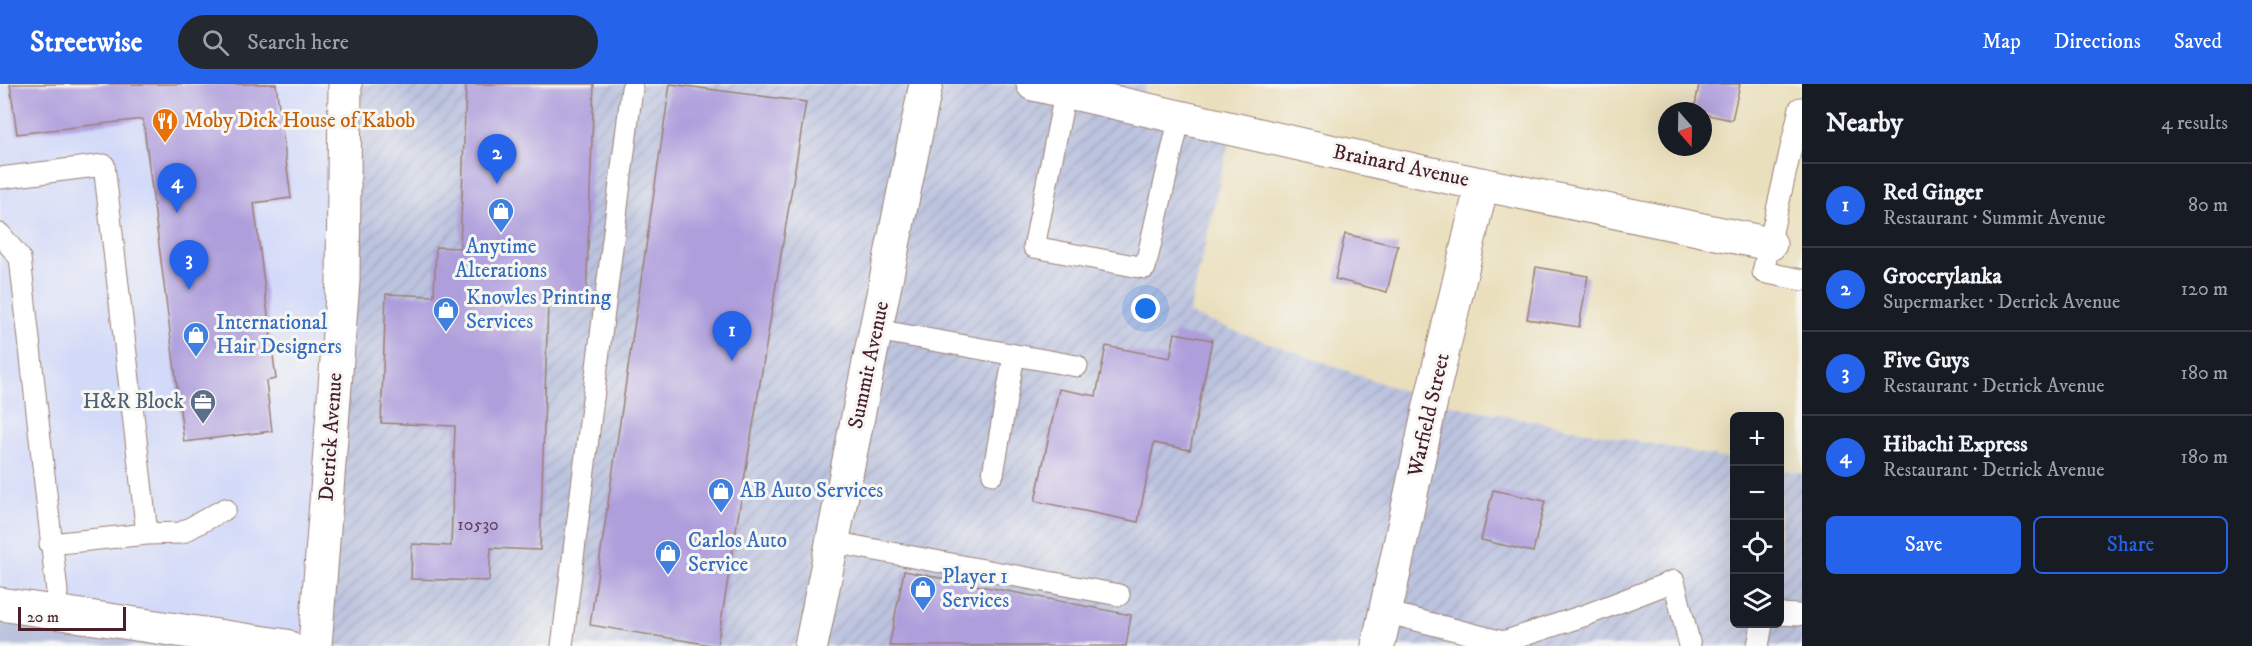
<!DOCTYPE html>
<meta charset="utf-8">
<style>
body{margin:0;font-family:"IM FELL DW Pica",serif;background:#242831;color:#f1f3f6}
.controls{position:absolute;right:18px;bottom:18px;display:grid;overflow:hidden;border-radius:9px;box-shadow:0 6px 24px #0002}
.controls button{width:54px;height:54px;display:grid;place-items:center;padding:0;border:0;border-bottom:2px solid #363941;background:#171b24;color:#f1f3f6;font:30px sans-serif}
.compass{position:absolute;left:1658px;top:18px;width:54px;height:54px;border-radius:50%;background:#171b24;box-shadow:0 6px 24px #0002;rotate:160deg}
.scale{position:absolute;left:18px;bottom:15px;width:108px;box-sizing:border-box;padding-left:6px;border:3px solid #4a1f2b;border-top:0;font-size:16px;line-height:21px;white-space:nowrap;color:#4a1f2b;-webkit-text-stroke:4px #f6f6f2;paint-order:stroke}
.you{position:absolute;left:1146px;top:225px;width:21px;height:21px;margin:-15px;border:4px solid #fff;border-radius:50%;background:#1a73e8;box-shadow:0 0 0 9px #1a73e833}
.badge{display:grid;place-items:center;width:39px;height:39px;border-radius:50%;background:#2563eb;color:#fff;font-size:20px;font-weight:700}
.pin{position:absolute;translate:-50% -50px;filter:drop-shadow(0 2px 3px #0008)}
.pin::after{content:'';position:absolute;top:32px;width:21px;height:18px;background:inherit;clip-path:polygon(0 0,100% 0,50% 100%)}
.list{margin:0;padding:0;list-style:none}
h2{display:flex;justify-content:space-between;align-items:center;height:78px;margin:0;padding:0 24px;font-size:26px}
h2 small{font-size:20px;font-weight:400;color:#9ea1a6}
.list li{display:grid;grid-template-columns:39px 1fr auto;gap:18px;align-items:center;box-sizing:border-box;height:84px;padding:0 24px;border-top:2px solid #363941}
.list b{display:block;font-size:22px;white-space:nowrap}
.list p{margin:0;font-size:20px;white-space:nowrap;color:#9ea1a6}
.list em{font-size:20px;font-style:normal;color:#9ea1a6}
.actions{display:flex;gap:12px;padding:18px 24px}
.actions a{flex:1;padding:14px 0;border:2px solid #2563eb;border-radius:9px;text-align:center;font-size:21px;color:#2563eb}
.actions .main{background:#2563eb;color:#fff}
.icon{flex:none;width:33px;height:33px;fill:none;stroke:currentColor;stroke-width:2;stroke-linecap:round;stroke-linejoin:round}
.map{position:relative;flex:none;width:1802px;height:562px;overflow:hidden}
header{display:flex;align-items:center;gap:36px;box-sizing:border-box;height:84px;padding:0 30px;background:#2563eb;color:#fff}
header strong{font-size:28px}
nav{display:flex;gap:33px;margin-inline-start:auto;font-size:21px}
.search{width:420px;height:54px;background:#242831;display:flex;align-items:center;gap:15px;box-sizing:border-box;padding:0 21px;border-radius:33px;color:#9ea1a6;font-size:22px}
main{display:flex}
aside{flex:1;background:#171b24}
.map>svg:first-child{display:block}
</style>
<header>
<strong>Streetwise</strong>
<div class="search"><svg class="icon" aria-label="search" viewBox="0 0 24 24"><circle cx="10" cy="10" r="6"/><path d="M15 15l6 6"/></svg>Search here</div>
<nav><a>Map</a><a>Directions</a><a>Saved</a></nav>
</header>
<main>
<div class="map">
<svg width="1802" height="562" viewBox="0 0 1802 562">
<defs>
<pattern id="industrial-furrows" width="10" height="10" patternUnits="userSpaceOnUse" patternTransform="scale(1.5)"><rect width="10" height="10" fill="#bcc3de"/><path d="M-1 1l2-2M0 10L10 0M9 11l2-2" fill="none" stroke="#a3a7bf"/></pattern>
</defs>
<rect width="100%" height="100%" fill="#f6f6f2"/>
<filter id="ink" filterUnits="userSpaceOnUse"><feTurbulence type="fractalNoise" baseFrequency=".0167" numOctaves="2"/><feDisplacementMap in="SourceGraphic" scale="12" xChannelSelector="R" yChannelSelector="G"/><feConvolveMatrix kernelMatrix="1 2 1 2 8 2 1 2 1" color-interpolation-filters="sRGB"/></filter>
<filter id="wash" filterUnits="userSpaceOnUse"><feTurbulence type="fractalNoise" baseFrequency=".008" numOctaves="4" result="noise"/><feDisplacementMap in="SourceGraphic" scale="24" xChannelSelector="R" yChannelSelector="G"/><feGaussianBlur stdDeviation="1.35" result="paint"/><feColorMatrix in="noise" values="0 0 0 0 0 0 0 0 0 0 0 0 0 0 0 0 0 1.4 0 .05"/><feComposite in="paint" operator="in"/></filter>
<g filter="url(#wash)">
<rect width="100%" height="100%" fill="#eadfbc"/>
<path fill="#d2d9f9" d="M 0,0 L 345,0 L 315,562 L 0,520 Z"/>
<path fill="url(#industrial-furrows)" d="M 345,0 L 1146,0 L 1141,22 L 1232,45 L 1189,230 L 1431,317 L 1734,376 L 1734,540 L 1780,540 L 1780,385 L 1802,389 L 1802,562 L 315,562 Z"/>
<path fill="#bcc3de" d="M 0,520 L 286,562 L 0,562 Z"/>
<g id="blocks">
<path fill="#af9edc" d="M 10,0 L 276,0 L 291,114 L 254,119 L 276,295 L 266,297 L 272,347 L 184,358 L 143,35 L 17,50 Z
M 466,0 L 594,0 L 586,220 L 548,219 L 540,466 L 491,464 L 489,497 L 411,495 L 412,460 L 451,462 L 455,342 L 381,339 L 386,210 L 434,212 L 436,163 L 460,164 Z
M 670,0 L 806,18 L 717,562 L 590,541 Z
M 1699,0 L 1740,0 L 1732,36 L 1703,30 L 1703,27 L 1694,27 Z
M 1345,150 L 1398,162 L 1387,208 L 1335,195 Z
M 1536,183 L 1588,192 L 1579,243 L 1527,235 Z
M 1175,249 L 1212,256 L 1190,366 L 1154,359 L 1138,438 L 1035,417 L 1059,305 L 1096,312 L 1106,262 L 1170,274 Z
M 1493,406 L 1545,417 L 1533,468 L 1481,456 Z
M 904,487 L 1131,531 L 1126,562 L 889,562 Z"/>
</g>
</g>
<g filter="url(#ink)">
<use href="#blocks" fill-opacity="0" stroke="#9a7f74" stroke-width="1.5"/>
<g fill="none" stroke-linecap="round" stroke-linejoin="round">
<g stroke="#9a7f74" stroke-width="23">
<path id="lane" d="M 1067,0 L 1034,163 L 1145,184 L 1180,32
M 1802,24 L 1800,24 L 1763,188 L 1802,196
M 0,94 L 104,81 L 147,450 L 50,460
M 0,150 L 20,174 L 57,508 L 54,528
M 876,246 L 1077,282
M 993,390 L 1014,271
M 147,450 L 181,449 L 225,425
M 832,458 L 1119,511
M 1385,528 L 1503,558 L 1586,531 L 1674,497 L 1690,562
M 1780,530 L 1798,531
M 562,562 L 632,4
M 1758,562 L 1762,540"/>
</g>
<g stroke="#9a7f74" stroke-width="35">
<path id="street" d="M 1033,0 L 1423,88 L 1770,160
M 315,562 L 343,197 L 345,0
M 1378,562 L 1431,317 L 1482,100"/>
</g>
<g stroke="#9a7f74" stroke-width="35">
<path id="secondary" d="M 0,520 L 286,562
M 811,562 L 926,0"/>
</g>
<use href="#lane" stroke="#fff" stroke-width="21"/>
<use href="#street" stroke="#fff" stroke-width="33"/>
<use href="#secondary" stroke="#fff" stroke-width="33"/>
</g>
</g>
<defs>
<g id="restaurant-pin" transform="scale(1.35)"><path d="M0 17L-7.5 6A9.5 9.5 0 1 1 7.5 6Z" fill="#e8710a" stroke="#f6f6f2"/><path d="M-5-6h1v4h1v-4h1v4h1v-4h1v5L-1.5 .5V6h-2V.5L-5-1ZM5-6V6H3V1.5H1.5Q1.5-4 5-6Z" fill="#fff"/></g>
<g id="shop-pin" transform="scale(1.35)"><path d="M0 17L-7.5 6A9.5 9.5 0 1 1 7.5 6Z" fill="#3f7fe0" stroke="#f6f6f2"/><path d="M-5-2.5h2.3a2.7 3.5 0 0 1 5.4 0H5L5.5 6h-11ZM-1.5-2.5h3a1.5 2.3 0 0 0-3 0Z" fill="#fff"/></g>
<g id="office-pin" transform="scale(1.35)"><path d="M0 17L-7.5 6A9.5 9.5 0 1 1 7.5 6Z" fill="#5c6f8a" stroke="#f6f6f2"/><path d="M-6-3h4V-5.5h4V-3h4V5H-6ZM-1-4.5V-3h2v-1.5ZM-6 0V1H6V0Z" fill="#fff"/></g>
</defs>
<g fill-rule="evenodd">
<use href="#restaurant-pin" x="165" y="37"/>
<use href="#shop-pin" x="501" y="127"/>
<use href="#shop-pin" x="446" y="226"/>
<use href="#shop-pin" x="196" y="251"/>
<use href="#office-pin" x="203" y="318"/>
<use href="#shop-pin" x="721" y="407"/>
<use href="#shop-pin" x="668" y="469"/>
<use href="#shop-pin" x="923" y="505"/>
</g>
<g text-anchor="middle" dominant-baseline="central" stroke-width="6" stroke-linejoin="round" paint-order="stroke">
<g font-size="18" fill="#633f57">
<text x="478" y="441">10530</text>
</g>
<g font-size="21" fill="#c56008" stroke="#f6f6f2" text-anchor="start">
<text x="184" y="37">Moby Dick House of Kabob</text>
</g>
<g font-size="21" fill="#4a1f2b" stroke="#f6f6f2">
<text transform="translate(1401 82) rotate(12)">Brainard Avenue</text>
<text transform="translate(869 281) rotate(-78)">Summit Avenue</text>
<text transform="translate(1429 331) rotate(-77)">Warfield Street</text>
<text transform="translate(331 353) rotate(-86)">Detrick Avenue</text>
</g>
<g font-size="21" fill="#366cbe" stroke="#f6f6f2" text-anchor="start">
<text x="501" y="163" text-anchor="middle">Anytime<tspan x="501" dy="24">Alterations</tspan></text>
<text x="466" y="214">Knowles Printing<tspan x="466" dy="24">Services</tspan></text>
<text x="216" y="239">International<tspan x="216" dy="24">Hair Designers</tspan></text>
<text x="740" y="407">AB Auto Services</text>
<text x="688" y="457">Carlos Auto<tspan x="688" dy="24">Service</tspan></text>
<text x="942" y="493">Player 1<tspan x="942" dy="24">Services</tspan></text>
</g>
<g font-size="21" fill="#4e5e75" stroke="#f6f6f2" text-anchor="end">
<text x="184" y="318">H&amp;R Block</text>
</g>
</g>
</svg>
<div class="controls">
<button>+</button>
<button>−</button>
<button><svg class="icon" aria-label="locate" viewBox="0 0 24 24"><circle cx="12" cy="12" r="6"/><path d="M12 2v4M12 18v4M2 12h4M18 12h4"/></svg></button>
<button><svg class="icon" aria-label="layers" viewBox="0 0 24 24"><path d="M12 4l9 5-9 5-9-5zM3 14l9 5 9-5"/></svg></button>
</div>
<svg class="compass" viewBox="-18 -18 36 36"><path d="M0-13l5 13h-10z" fill="#e53935"/><path d="M0 13l5-13h-10z" fill="#9ea1a6"/></svg>
<div class="scale">20 m</div>
<div class="you"></div>
<div class="pin badge" style="left:732px;top:277px">1</div>
<div class="pin badge" style="left:497px;top:100px">2</div>
<div class="pin badge" style="left:189px;top:206px">3</div>
<div class="pin badge" style="left:177px;top:129px">4</div>
</div>
<aside>
<h2>Nearby<small>4 results</small></h2>
<ul class="list">
<li><span class="badge">1</span><div><b>Red Ginger</b><p>Restaurant · Summit Avenue</p></div><em>80 m</em></li>
<li><span class="badge">2</span><div><b>Grocerylanka</b><p>Supermarket · Detrick Avenue</p></div><em>120 m</em></li>
<li><span class="badge">3</span><div><b>Five Guys</b><p>Restaurant · Detrick Avenue</p></div><em>180 m</em></li>
<li><span class="badge">4</span><div><b>Hibachi Express</b><p>Restaurant · Detrick Avenue</p></div><em>180 m</em></li>
</ul>
<div class="actions"><a class="main">Save</a><a>Share</a></div>
</aside>
</main>
